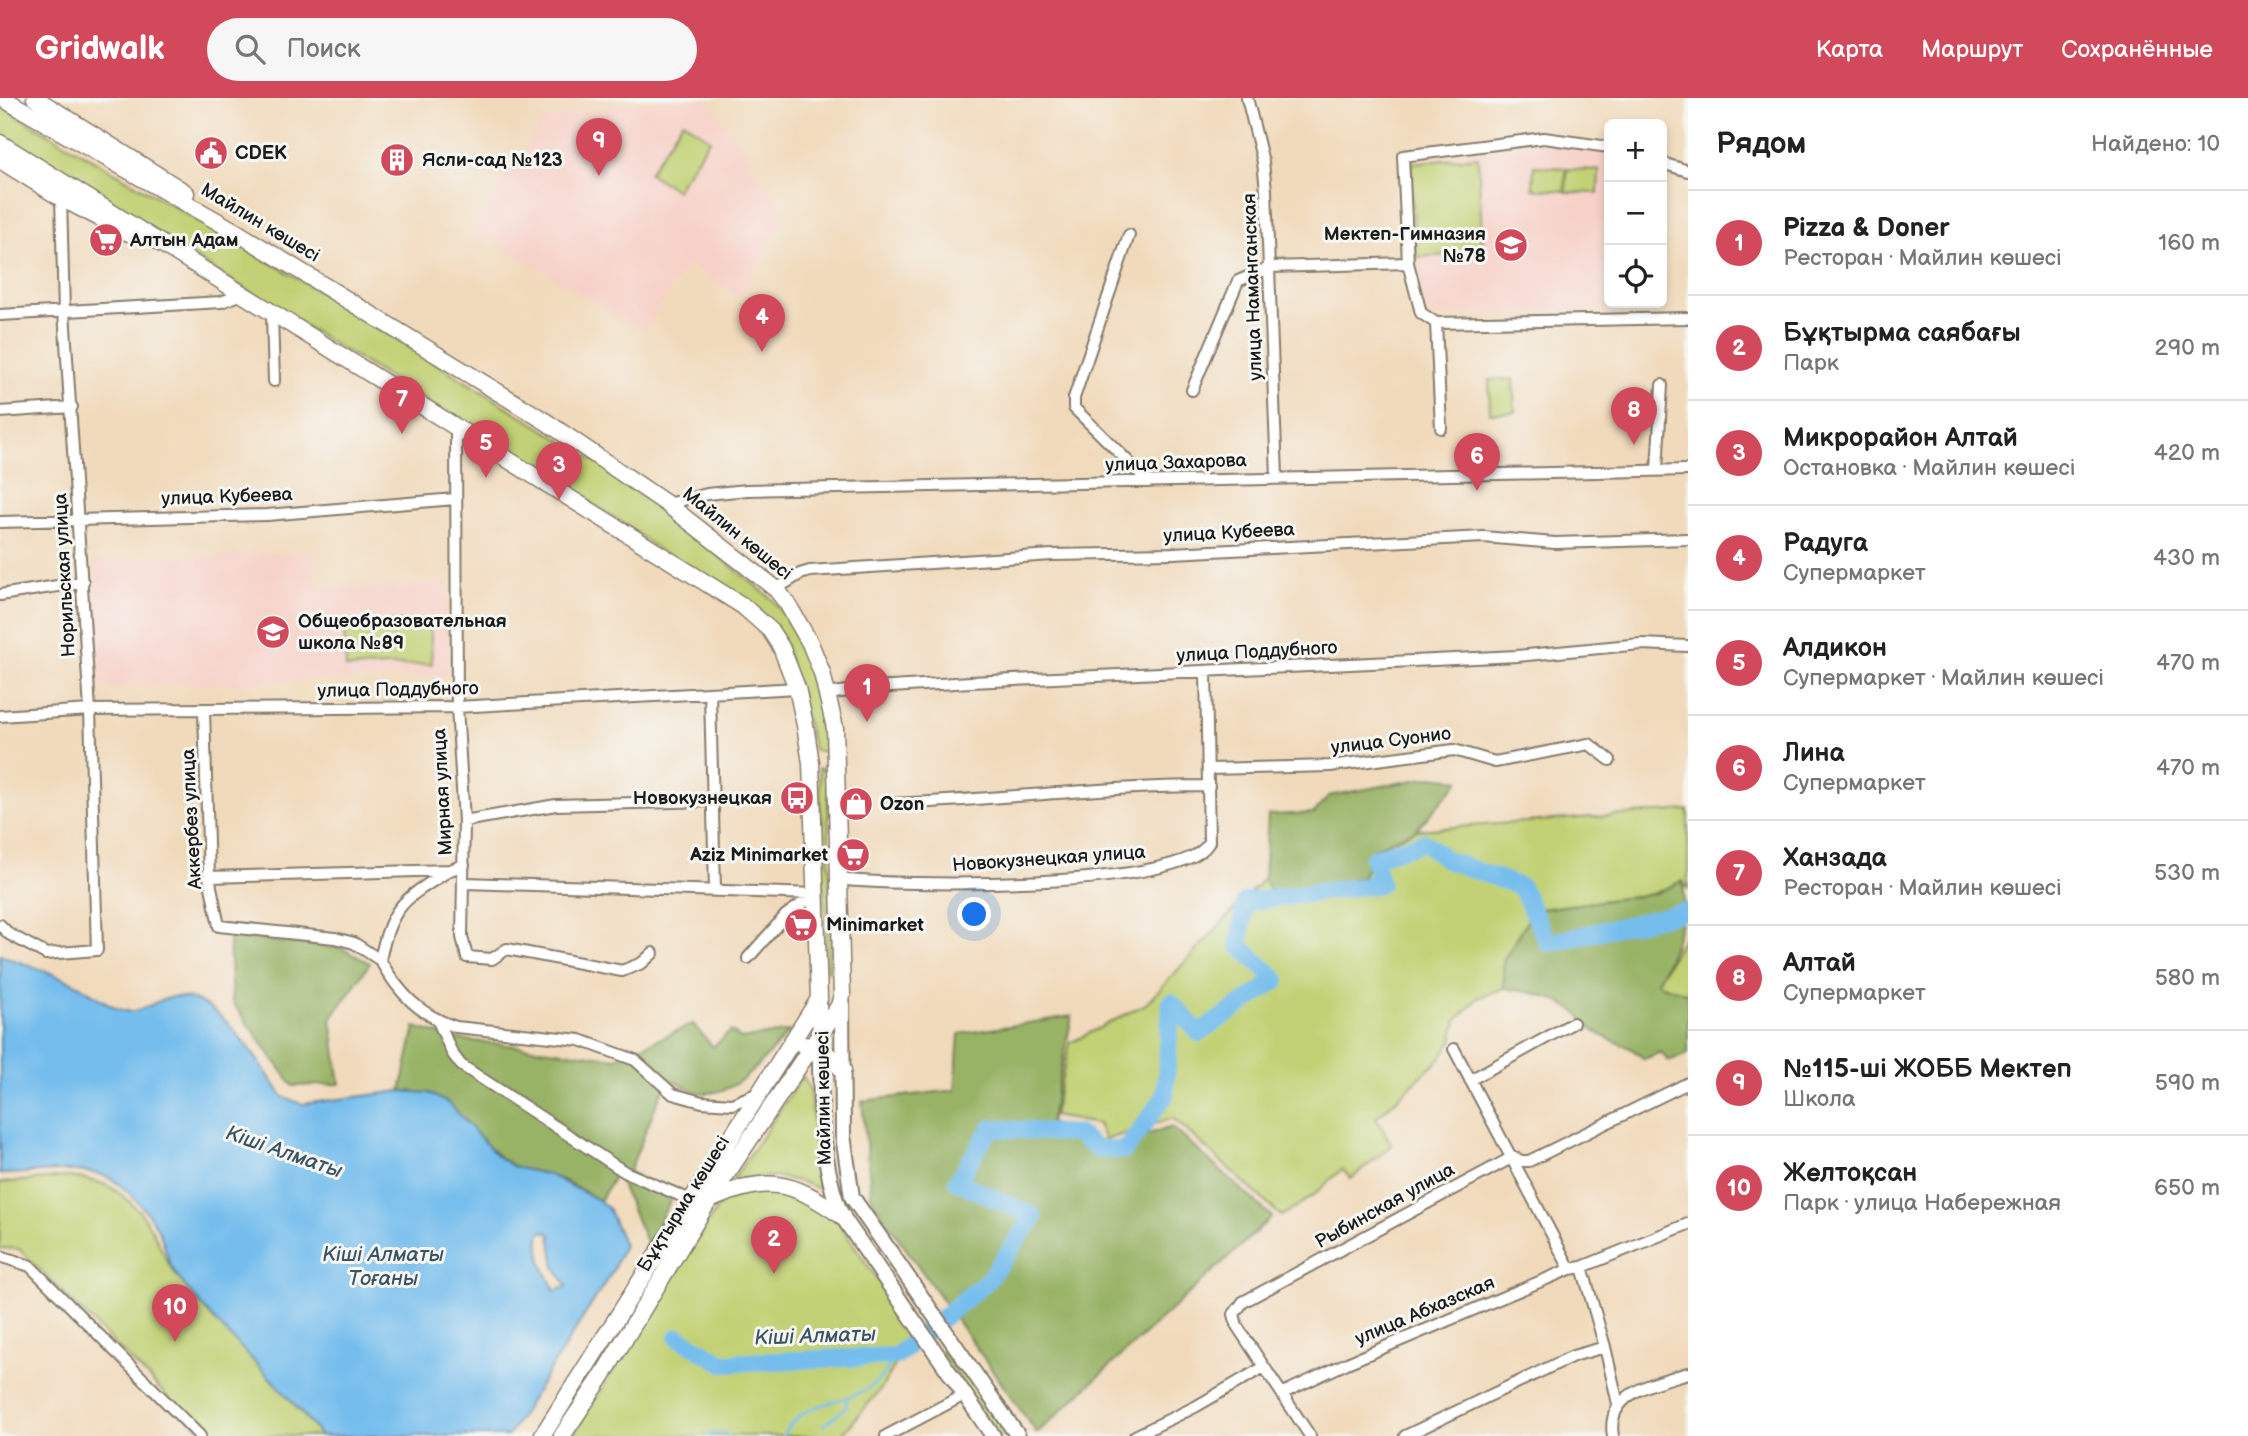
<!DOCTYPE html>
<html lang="ru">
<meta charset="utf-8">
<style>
body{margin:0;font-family:"Balsamiq Sans",sans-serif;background:#f6f6f6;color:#222}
.controls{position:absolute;right:21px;top:21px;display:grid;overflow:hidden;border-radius:10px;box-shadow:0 4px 10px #0003}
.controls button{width:63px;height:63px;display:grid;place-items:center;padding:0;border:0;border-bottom:2px solid #e0e0e0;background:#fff;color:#222;font:35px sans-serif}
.you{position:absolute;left:975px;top:817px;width:24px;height:24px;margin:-18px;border:5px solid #fff;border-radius:50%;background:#1a73e8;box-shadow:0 0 0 10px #1a73e833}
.badge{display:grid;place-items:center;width:46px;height:46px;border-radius:50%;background:#d1495b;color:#fff;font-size:23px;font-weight:700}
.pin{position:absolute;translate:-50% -58px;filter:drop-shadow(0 2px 4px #0008)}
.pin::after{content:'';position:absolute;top:37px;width:24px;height:21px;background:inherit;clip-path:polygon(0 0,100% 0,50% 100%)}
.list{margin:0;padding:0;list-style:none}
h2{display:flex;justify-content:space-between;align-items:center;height:91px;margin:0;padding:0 28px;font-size:30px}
h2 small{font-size:23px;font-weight:400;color:#767676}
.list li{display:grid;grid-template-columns:46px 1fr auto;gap:21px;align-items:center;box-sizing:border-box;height:105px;padding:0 28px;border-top:2px solid #e0e0e0}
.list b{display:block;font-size:26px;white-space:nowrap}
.list p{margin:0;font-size:23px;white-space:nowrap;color:#767676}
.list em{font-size:23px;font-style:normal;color:#767676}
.icon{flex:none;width:38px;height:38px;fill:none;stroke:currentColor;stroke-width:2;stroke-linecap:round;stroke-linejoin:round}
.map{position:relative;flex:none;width:1688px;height:1338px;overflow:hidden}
header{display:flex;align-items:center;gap:42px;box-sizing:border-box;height:98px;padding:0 35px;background:#d1495b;color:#fff}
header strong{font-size:33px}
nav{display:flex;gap:38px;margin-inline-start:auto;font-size:24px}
.search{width:490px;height:63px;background:#f6f6f6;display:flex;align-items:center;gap:18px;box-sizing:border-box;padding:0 24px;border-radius:38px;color:#767676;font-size:26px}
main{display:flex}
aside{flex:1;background:#fff}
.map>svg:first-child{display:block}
</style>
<header>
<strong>Gridwalk</strong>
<div class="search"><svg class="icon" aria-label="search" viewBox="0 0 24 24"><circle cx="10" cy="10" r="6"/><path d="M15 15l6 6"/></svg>Поиск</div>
<nav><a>Карта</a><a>Маршрут</a><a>Сохранённые</a></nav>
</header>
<main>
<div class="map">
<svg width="1688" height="1338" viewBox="0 0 1688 1338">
<rect width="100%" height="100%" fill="#f6f6f2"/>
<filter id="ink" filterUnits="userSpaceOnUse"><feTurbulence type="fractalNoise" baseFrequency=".0143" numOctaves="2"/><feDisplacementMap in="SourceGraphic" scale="14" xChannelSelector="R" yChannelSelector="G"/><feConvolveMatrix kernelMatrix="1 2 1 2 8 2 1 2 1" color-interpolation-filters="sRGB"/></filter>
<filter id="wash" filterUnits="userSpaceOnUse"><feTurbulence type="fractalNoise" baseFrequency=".00686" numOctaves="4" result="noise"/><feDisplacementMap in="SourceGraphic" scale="28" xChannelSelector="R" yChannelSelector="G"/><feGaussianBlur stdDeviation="1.57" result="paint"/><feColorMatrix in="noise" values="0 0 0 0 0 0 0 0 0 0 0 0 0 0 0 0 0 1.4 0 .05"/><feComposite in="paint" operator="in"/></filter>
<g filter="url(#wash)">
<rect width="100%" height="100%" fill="#f1dabb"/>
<path fill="#f7d1c7" d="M 665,0 L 705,0 L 724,23 L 786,119 L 739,199 L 688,166 L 644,233 L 472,132 L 543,21 Z
M 1543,45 L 1609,54 L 1609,184 L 1604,185 L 1606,211 L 1437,218 L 1427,213 L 1422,204 L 1413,165 L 1408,64 Z
M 315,454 L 318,490 L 448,484 L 450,578 L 99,590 L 94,462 Z"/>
<path fill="#c2d174" stroke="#6f7648" stroke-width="2" d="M 0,8 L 297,180 L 608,371 L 689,434 L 773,502 L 787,521 L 799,542 L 818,596 L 829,645 L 825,654 L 814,652 L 785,547 L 623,425 L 0,39 Z
M 683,23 L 710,41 L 676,92 L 649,75 Z
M 1478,59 L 1483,155 L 1415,159 L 1411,65 Z
M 1534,68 L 1566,70 L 1565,93 L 1533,91 Z
M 1567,71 L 1599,72 L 1598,95 L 1566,94 Z
M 1513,281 L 1515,314 L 1490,315 L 1489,282 Z
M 430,522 L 432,566 L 346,570 L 344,526 Z
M 819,670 L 828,673 L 828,685 L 831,851 L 830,872 L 827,874 Z
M 1688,712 L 1688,791 L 1682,783 L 1653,796 L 1534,812 L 1504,872 L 1504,890 L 1478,900 L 1457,922 L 1452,943 L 1440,961 L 1376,1020 L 1392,1047 L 1351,1081 L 1342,1071 L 1313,1098 L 1281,1118 L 1173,1020 L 1105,1042 L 1098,1026 L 1053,1018 L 1070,945 L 1146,906 L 1264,780 L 1275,799 L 1312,788 L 1373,751 L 1416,732 Z
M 1688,832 L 1688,896 L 1656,885 Z
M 803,978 L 810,992 L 819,1091 C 788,1077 765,1076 732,1083 Z
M 68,1079 C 99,1082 112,1086 135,1109 C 155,1128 160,1156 176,1177 C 220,1234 277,1280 320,1338 L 207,1338 L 19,1151 L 0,1150 L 0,1085 Z
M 758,1092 L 799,1099 L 834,1118 L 914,1235 L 881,1291 L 841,1338 L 572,1338 L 721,1104 Z
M 947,1248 L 1009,1338 L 998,1338 L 941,1254 Z"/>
<path fill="#99b366" stroke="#5a6841" stroke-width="2" d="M 1431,679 L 1460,682 L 1416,732 L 1373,751 L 1363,779 L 1274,799 L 1264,780 L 1268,717 L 1314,715 L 1329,698 Z
M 1683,783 C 1688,816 1673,857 1656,885 L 1688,896 L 1688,956 L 1668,963 L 1661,954 L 1644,961 C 1627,943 1611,946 1592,931 C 1586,927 1582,920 1577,915 C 1555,898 1530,894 1504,890 L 1503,863 L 1534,812 L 1653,796 Z
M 229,839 L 341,850 L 370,865 L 331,921 L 340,986 L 293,988 L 232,904 Z
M 1072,918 L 1050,1025 L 1111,1047 L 1172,1029 L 1272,1119 L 1037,1335 L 872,1103 L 862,1003 L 955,992 L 959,936 Z
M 693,926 L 713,949 L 731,933 L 741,941 L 790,933 C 767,956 739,998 703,995 C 693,994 681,987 672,982 L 661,995 L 629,1074 L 673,1098 L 647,1146 L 616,1075 L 600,1103 C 584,1092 565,1082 546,1076 C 534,1073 521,1073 510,1066 C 467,1040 459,990 401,993 L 415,929 L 457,941 L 616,960 Z"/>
<path fill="#75bded" stroke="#486c84" stroke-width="2" fill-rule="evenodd" d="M 0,857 C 26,867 55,875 80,888 C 93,896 107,907 122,912 C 139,918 156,901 172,899 C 220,893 259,966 283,999 L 302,1006 L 401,993 L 429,995 L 450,1006 L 497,1058 L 514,1069 L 550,1077 L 600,1103 L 608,1110 L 624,1147 L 612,1174 L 508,1338 L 320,1338 C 277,1280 220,1235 177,1178 C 168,1167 166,1150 161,1138 C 152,1117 124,1084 102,1077 C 71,1068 32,1076 0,1076 ZM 543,1133 L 550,1135 L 555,1169 L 567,1188 L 555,1193 L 541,1164 L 539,1138 Z"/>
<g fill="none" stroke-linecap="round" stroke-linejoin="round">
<path stroke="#75bded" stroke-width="2.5" d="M 823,1328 L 846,1309 L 847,1300
M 707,1338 L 720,1333 L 729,1338
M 783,1338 C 804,1301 834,1309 867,1291 C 880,1284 888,1269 896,1258
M 815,1338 L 817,1336"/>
<path stroke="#75bded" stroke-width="18" d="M 678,1239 L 723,1265 L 896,1258 L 987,1183 L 1034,1119 L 957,1083 L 991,1030 L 1078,1036 L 1098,1052 L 1125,1052 L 1165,998 L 1171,904 L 1199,935 L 1277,882 L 1239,847 L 1245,804 L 1381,786 L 1373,760 L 1424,744 L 1447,762 L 1521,789 L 1548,845 L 1688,813"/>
</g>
</g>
<g filter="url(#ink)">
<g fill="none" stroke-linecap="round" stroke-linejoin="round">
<g stroke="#867b6c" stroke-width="14">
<path id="minor" d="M 1247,0 L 1263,64 L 1266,92 L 1277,379
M 1609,49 L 1544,40 L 1403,58 L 1408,165 L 1421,215 L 1436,225 L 1688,220
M 1662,65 L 1688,73
M 1129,137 L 1074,300 L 1074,310 L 1149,384
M 0,217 L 221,204 L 240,197
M 272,217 L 274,283
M 1436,225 L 1441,330
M 1192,292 L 1238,183 L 1271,169 L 1408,165
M 0,314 L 72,309
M 456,331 L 457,609 L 464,723 L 462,839 L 467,859 L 492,861 L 507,851 L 622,873 L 642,865 L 653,855
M 1657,372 L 1662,287
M 667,406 L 707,396 L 747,392 L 1688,372
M 0,424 L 267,417 L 455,401
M 776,491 L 800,476 L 810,473 L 1052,457 L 1173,455 L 1483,439 L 1555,445 L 1688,441
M 0,497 L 83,484
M 710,595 L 715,792
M 829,596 L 859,591 L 971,584 L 1517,558 L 1641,546 L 1688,548
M 204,612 L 209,779 L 219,828 L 335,840 L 354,845 L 380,862
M 0,618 L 90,612 L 457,609 L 797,590
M 1209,671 L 1330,668 L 1454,652 L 1495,664 L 1589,646 L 1610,662
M 891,706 C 997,702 1103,688 1209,688
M 464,723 L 556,707 L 713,703
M 450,772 C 403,802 392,806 380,862 C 399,895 419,917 456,929 L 580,942 L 635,962 L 673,996 L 702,1004 L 732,1006 L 758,995
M 209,779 L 450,772 L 464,767
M 838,781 C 892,788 1188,793 1209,744 L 1206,574
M 465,785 L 816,796 L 786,817 L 748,860
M 0,827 L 9,836 L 46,856 L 97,852 L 90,612 L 64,214 L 61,100
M 438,923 L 452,955 L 461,967 L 625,1074 L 693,1103
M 1454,951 L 1570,1171
M 1470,982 L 1573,925
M 0,1158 L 30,1168 L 200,1338
M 1605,1249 L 1582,1169 L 1688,1126
M 1283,1295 L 1347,1265 L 1570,1171 L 1582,1169
M 886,1338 L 964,1297
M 1135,1338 L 1195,1309 L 1264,1269
M 1310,1338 L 1237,1228 L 1234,1216 L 1243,1204 L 1513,1059 L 1521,1063 L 1529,1063 L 1688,985
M 1405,1338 L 1573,1258 L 1605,1249 L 1618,1306
M 1613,1338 C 1605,1294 1656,1285 1688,1275"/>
</g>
<g stroke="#867b6c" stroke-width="18">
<path id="secondary" d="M 842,898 L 843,1037 L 852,1099 L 1018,1338
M 819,901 C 821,965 816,1062 842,1118 L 993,1338"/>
</g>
<g stroke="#867b6c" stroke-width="19">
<path id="primary" d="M 2,0 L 238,135 L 545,323 L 667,406 L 776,491 L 787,505 L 810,545 L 822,575 L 835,630 L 842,897 L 839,908 L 709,1102 L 601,1280 L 562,1338
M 35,0 L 186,95
M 0,45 L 743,508 L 770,532 L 781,549 L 797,590 L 805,627 L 811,665 L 819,901 L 542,1338
M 0,62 L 61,100 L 129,135
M 803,947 L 821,950 L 843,972
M 709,1102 C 769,1077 790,1082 842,1118"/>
</g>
<use href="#minor" stroke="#fff" stroke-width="10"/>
<use href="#secondary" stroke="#fff" stroke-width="14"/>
<use href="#primary" stroke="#fff" stroke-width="16"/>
</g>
</g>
<defs>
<g id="civic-disc" transform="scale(1.75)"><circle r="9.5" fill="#d1495b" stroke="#f6f6f2"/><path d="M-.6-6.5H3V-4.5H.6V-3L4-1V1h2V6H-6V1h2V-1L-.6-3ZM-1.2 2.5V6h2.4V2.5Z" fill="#fff"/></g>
<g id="building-disc" transform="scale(1.75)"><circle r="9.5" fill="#d1495b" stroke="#f6f6f2"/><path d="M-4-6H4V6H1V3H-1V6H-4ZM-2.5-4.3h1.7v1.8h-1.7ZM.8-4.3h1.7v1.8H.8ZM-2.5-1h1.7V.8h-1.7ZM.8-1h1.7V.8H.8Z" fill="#fff"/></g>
<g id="supermarket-disc" transform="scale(1.75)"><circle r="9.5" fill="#d1495b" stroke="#f6f6f2"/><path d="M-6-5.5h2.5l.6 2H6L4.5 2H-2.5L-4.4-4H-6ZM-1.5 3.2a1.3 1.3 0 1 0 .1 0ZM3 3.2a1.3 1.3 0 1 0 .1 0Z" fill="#fff"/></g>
<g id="school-disc" transform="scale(1.75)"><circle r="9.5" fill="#d1495b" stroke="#f6f6f2"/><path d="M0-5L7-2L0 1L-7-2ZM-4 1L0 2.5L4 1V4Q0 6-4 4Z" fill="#fff"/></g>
<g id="bus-disc" transform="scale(1.75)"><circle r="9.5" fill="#d1495b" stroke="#f6f6f2"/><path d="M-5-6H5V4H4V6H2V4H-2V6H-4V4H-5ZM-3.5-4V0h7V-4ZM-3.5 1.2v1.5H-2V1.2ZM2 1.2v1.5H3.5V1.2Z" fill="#fff"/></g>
<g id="shop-disc" transform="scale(1.75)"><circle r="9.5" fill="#d1495b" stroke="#f6f6f2"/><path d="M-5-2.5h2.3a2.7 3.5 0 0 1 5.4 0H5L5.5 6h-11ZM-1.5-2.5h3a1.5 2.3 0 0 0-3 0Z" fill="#fff"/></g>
</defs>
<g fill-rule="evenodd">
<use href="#civic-disc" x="211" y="55"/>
<use href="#building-disc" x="397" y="62"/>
<use href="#supermarket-disc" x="106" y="142"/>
<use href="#school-disc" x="1511" y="147"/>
<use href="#school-disc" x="273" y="534"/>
<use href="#bus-disc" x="797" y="700"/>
<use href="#shop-disc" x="856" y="706"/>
<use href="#supermarket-disc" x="853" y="757"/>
<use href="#supermarket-disc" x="801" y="827"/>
</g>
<g text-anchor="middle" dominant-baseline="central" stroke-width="6" stroke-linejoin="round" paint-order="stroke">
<g font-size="19" font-weight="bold" fill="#1c1c1c" stroke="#f6f6f2" text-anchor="start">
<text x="235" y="55">CDEK</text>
<text x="422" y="62">Ясли-сад №123</text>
<text x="1486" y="136" text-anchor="end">Мектеп-Гимназия<tspan x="1486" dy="22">№78</tspan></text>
<text x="130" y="142">Алтын Адам</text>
<text x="298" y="523">Общеобразовательная<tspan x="298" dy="22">школа №89</tspan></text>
<text x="772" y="700" text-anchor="end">Новокузнецкая</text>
<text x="880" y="706">Ozon</text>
<text x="828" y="757" text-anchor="end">Aziz Minimarket</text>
<text x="826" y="827">Minimarket</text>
</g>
<g font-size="19" fill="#1c1c1c" stroke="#f6f6f2">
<text transform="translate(260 125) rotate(31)">Майлин көшесі</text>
<text transform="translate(1253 189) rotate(-92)">улица Наманганская</text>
<text transform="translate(1176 365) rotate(-2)">улица Захарова</text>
<text transform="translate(227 399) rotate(-2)">улица Кубеева</text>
<text transform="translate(1229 435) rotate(-3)">улица Кубеева</text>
<text transform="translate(737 436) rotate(39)">Майлин көшесі</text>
<text transform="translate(65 477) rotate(-93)">Норильская улица</text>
<text transform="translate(1257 554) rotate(-3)">улица Поддубного</text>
<text transform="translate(398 592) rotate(-1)">улица Поддубного</text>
<text transform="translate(1391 643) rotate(-7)">улица Суонио</text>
<text transform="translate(443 694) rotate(-93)">Мирная улица</text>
<text transform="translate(192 721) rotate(-93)">Аккербез улица</text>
<text transform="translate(1049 761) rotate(-4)">Новокузнецкая улица</text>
<text transform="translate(824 1000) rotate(-91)">Майлин көшесі</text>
<text transform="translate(684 1106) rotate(-58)">Бұқтырма көшесі</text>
<text transform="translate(1385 1108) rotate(-29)">Рыбинская улица</text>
<text transform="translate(1425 1213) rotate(-23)">улица Абхазская</text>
</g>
<g font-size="21" font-style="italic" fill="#3b5465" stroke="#f6f6f2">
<text transform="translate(284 1054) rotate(19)">Кіші Алматы</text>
<text x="383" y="1156">Кіші Алматы<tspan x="383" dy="24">Тоғаны</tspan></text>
<text transform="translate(815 1238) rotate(-2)">Кіші Алматы</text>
</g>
</g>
</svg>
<div class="controls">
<button>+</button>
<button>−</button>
<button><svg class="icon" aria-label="locate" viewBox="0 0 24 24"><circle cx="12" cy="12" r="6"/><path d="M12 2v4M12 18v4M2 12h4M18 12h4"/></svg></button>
</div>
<div class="you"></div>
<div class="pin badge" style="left:867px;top:624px">1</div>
<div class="pin badge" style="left:774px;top:1176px">2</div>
<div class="pin badge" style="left:559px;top:402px">3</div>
<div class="pin badge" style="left:762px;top:254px">4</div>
<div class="pin badge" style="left:486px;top:380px">5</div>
<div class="pin badge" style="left:1477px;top:393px">6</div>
<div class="pin badge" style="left:402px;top:336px">7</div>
<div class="pin badge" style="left:1634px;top:347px">8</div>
<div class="pin badge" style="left:599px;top:78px">9</div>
<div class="pin badge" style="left:175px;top:1244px">10</div>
</div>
<aside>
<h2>Рядом<small>Найдено: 10</small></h2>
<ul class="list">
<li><span class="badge">1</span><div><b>Pizza &amp; Doner</b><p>Ресторан · Майлин көшесі</p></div><em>160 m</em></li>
<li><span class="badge">2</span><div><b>Бұқтырма саябағы</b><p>Парк</p></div><em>290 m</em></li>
<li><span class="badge">3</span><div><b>Микрорайон Алтай</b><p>Остановка · Майлин көшесі</p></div><em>420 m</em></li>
<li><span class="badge">4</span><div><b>Радуга</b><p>Супермаркет</p></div><em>430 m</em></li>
<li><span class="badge">5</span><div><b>Алдикон</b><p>Супермаркет · Майлин көшесі</p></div><em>470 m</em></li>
<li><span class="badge">6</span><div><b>Лина</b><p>Супермаркет</p></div><em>470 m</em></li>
<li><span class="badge">7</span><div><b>Ханзада</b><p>Ресторан · Майлин көшесі</p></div><em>530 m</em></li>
<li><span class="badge">8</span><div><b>Алтай</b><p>Супермаркет</p></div><em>580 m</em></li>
<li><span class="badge">9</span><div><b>№115-ші ЖОББ Мектеп</b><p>Школа</p></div><em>590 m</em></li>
<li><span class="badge">10</span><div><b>Желтоқсан</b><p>Парк · улица Набережная</p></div><em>650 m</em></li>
</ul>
</aside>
</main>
